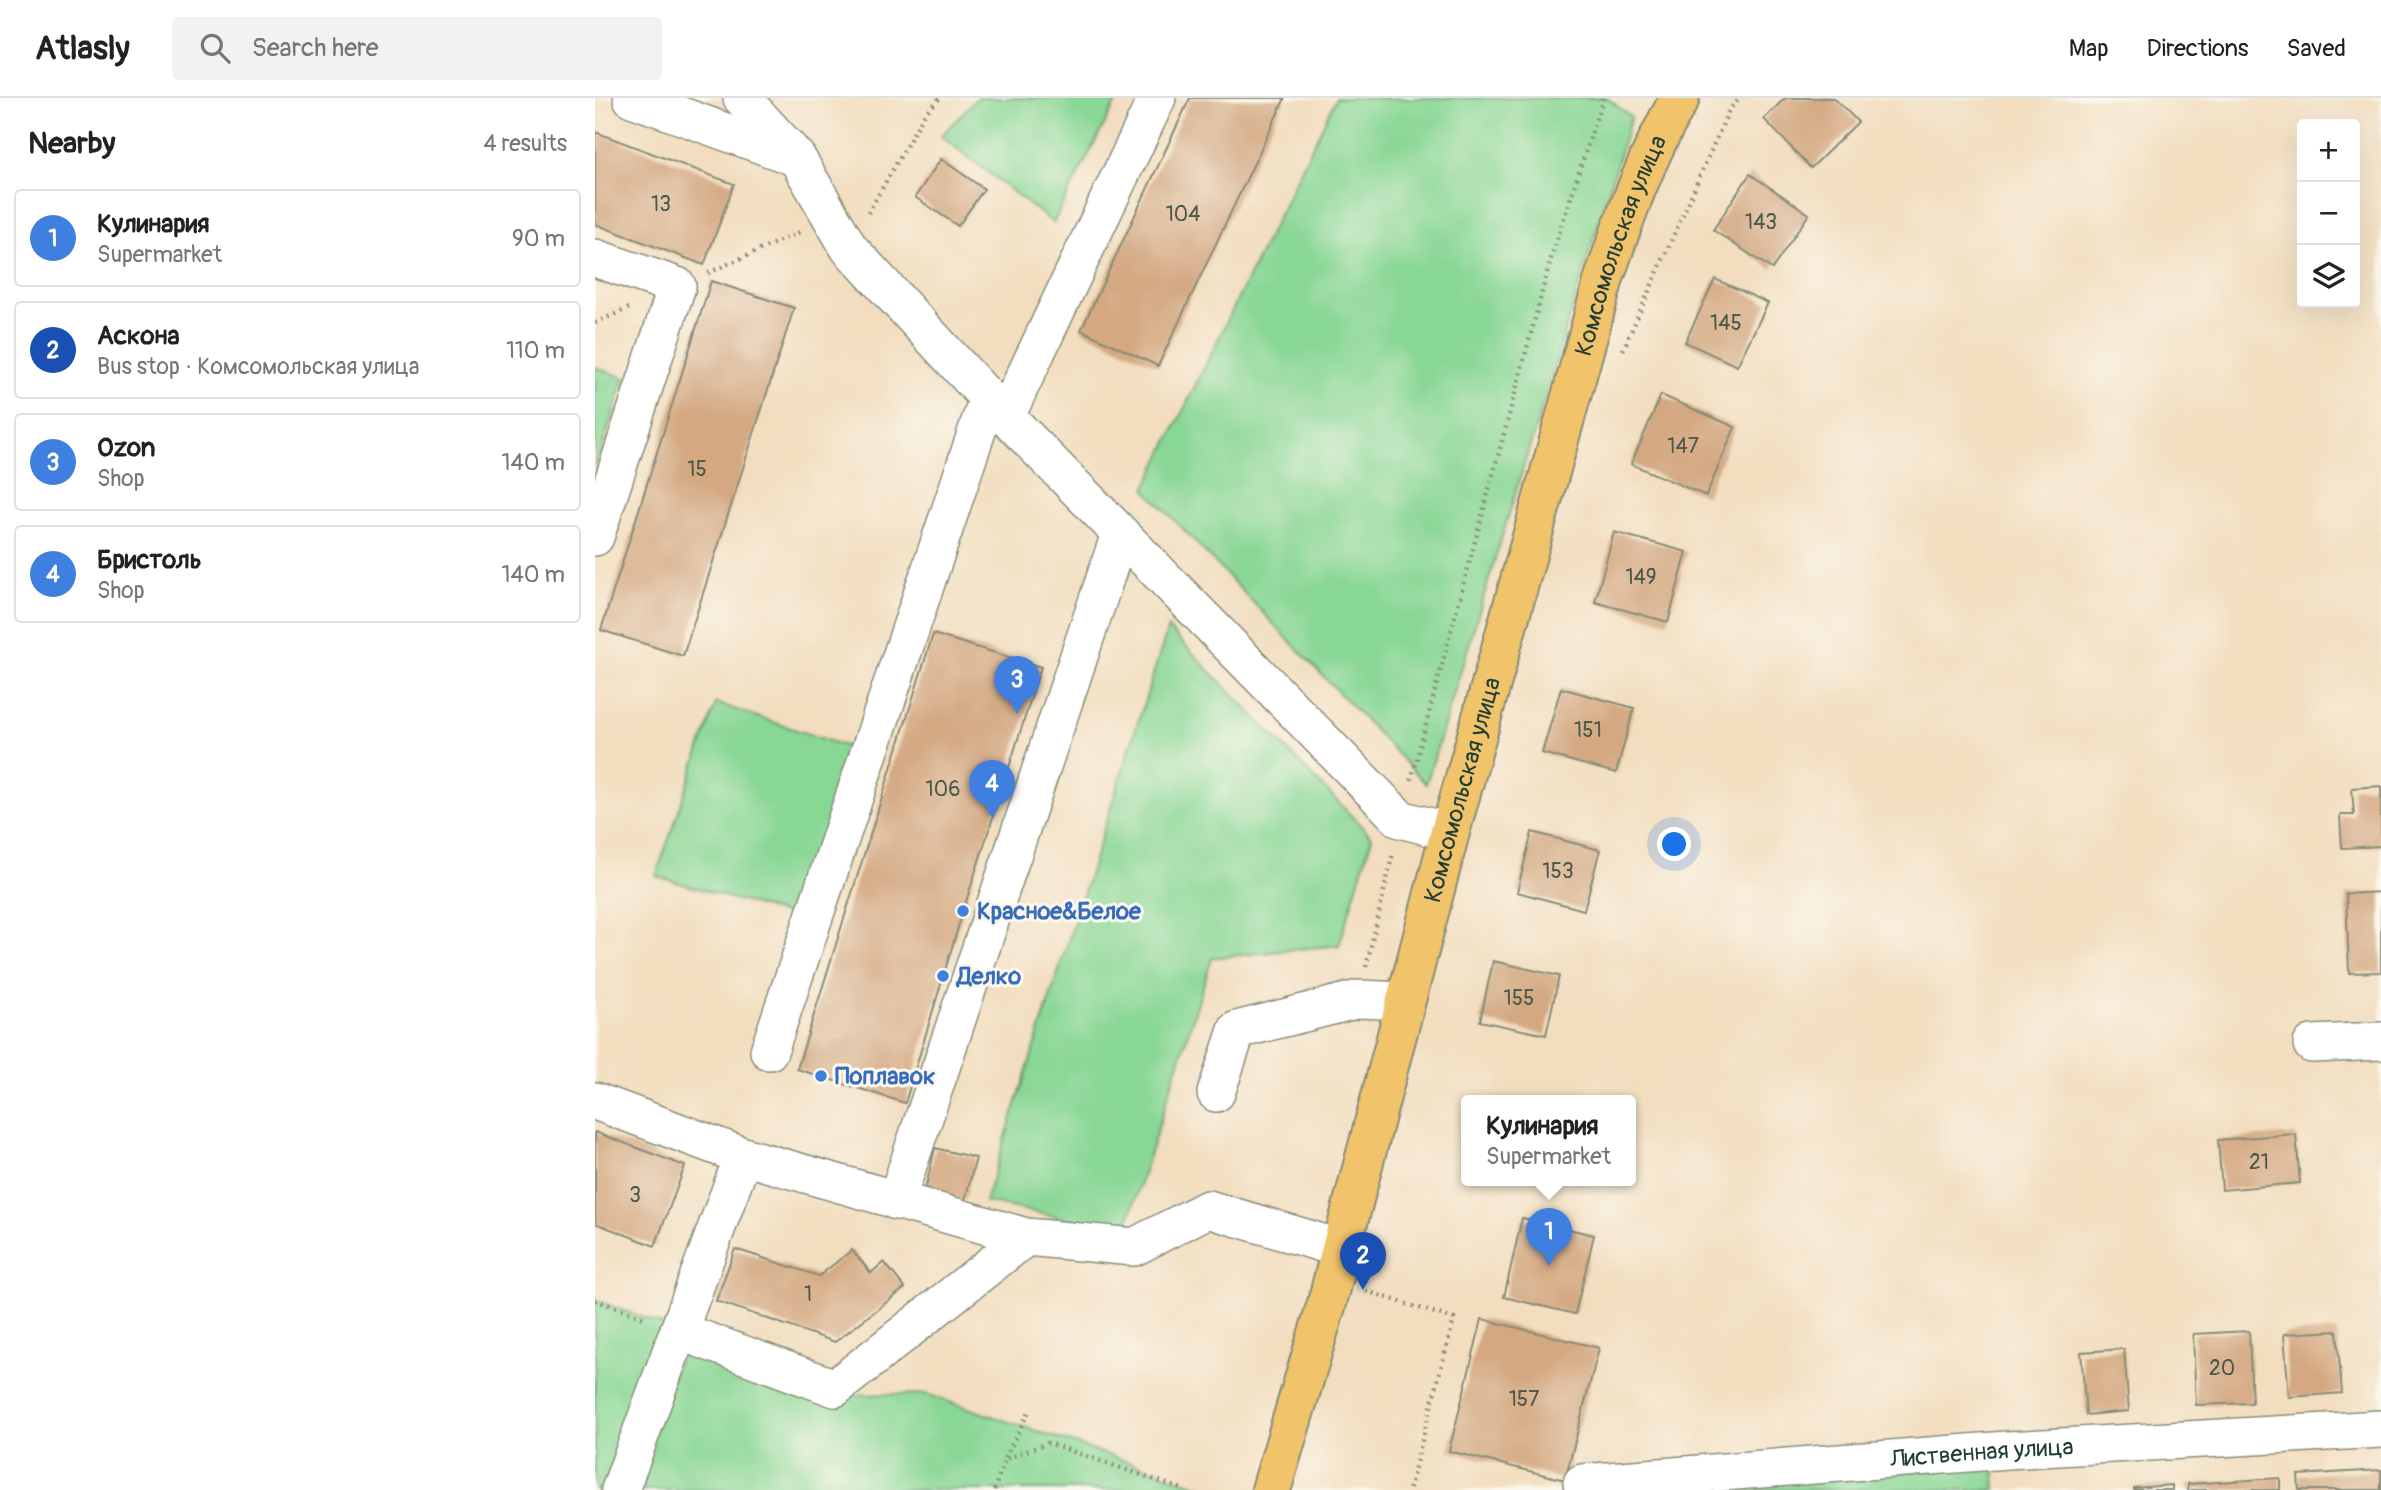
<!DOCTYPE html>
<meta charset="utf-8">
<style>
body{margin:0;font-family:Pangolin,sans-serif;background:#f2f2f2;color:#222}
.controls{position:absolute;right:21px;top:21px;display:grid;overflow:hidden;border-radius:7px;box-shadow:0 7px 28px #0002}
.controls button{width:63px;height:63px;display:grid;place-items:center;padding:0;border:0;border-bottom:2px solid #e0e0e0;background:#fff;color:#222;font:35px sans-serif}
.you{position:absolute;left:1080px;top:747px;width:24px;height:24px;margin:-18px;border:5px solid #fff;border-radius:50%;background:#1a73e8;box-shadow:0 0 0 10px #1a73e833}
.badge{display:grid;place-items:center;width:46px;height:46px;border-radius:50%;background:#1a73e8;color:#fff;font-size:23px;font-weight:700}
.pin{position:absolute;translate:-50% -58px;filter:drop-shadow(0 2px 4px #0008)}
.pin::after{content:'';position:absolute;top:37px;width:24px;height:21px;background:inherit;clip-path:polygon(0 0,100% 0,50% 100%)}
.popup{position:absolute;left:866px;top:997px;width:175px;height:91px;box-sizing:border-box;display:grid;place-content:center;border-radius:7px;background:#fff;filter:drop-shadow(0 2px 5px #0005);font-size:23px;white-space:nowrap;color:#767676}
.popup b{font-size:26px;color:#222}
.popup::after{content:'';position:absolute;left:50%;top:100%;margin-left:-14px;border:14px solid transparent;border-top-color:#fff}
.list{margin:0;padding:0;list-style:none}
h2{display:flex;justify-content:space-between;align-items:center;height:91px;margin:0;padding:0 28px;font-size:30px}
h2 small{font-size:23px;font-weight:400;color:#767676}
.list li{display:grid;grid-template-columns:46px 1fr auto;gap:21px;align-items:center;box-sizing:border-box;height:98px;margin:0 14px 14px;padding:0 14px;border:2px solid #e0e0e0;border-radius:7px}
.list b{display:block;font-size:26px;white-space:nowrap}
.list p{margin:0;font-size:23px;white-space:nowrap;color:#767676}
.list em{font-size:23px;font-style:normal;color:#767676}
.icon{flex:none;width:38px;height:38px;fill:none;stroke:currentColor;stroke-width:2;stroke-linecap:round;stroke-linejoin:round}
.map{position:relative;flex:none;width:1786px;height:1392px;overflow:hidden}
header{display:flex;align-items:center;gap:42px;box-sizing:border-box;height:98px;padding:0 35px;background:#fff;border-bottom:2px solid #e0e0e0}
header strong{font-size:33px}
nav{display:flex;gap:38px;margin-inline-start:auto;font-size:24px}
.search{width:490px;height:63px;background:#f2f2f2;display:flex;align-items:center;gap:18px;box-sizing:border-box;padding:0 24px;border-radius:7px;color:#767676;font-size:26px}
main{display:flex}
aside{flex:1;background:#fff}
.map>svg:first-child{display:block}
</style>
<header>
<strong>Atlasly</strong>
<div class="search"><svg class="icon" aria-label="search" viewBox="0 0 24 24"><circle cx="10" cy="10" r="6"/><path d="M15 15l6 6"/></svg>Search here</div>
<nav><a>Map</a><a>Directions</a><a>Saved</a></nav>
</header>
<main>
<aside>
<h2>Nearby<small>4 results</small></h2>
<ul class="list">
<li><span class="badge" style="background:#3f7fe0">1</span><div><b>Кулинария</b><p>Supermarket</p></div><em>90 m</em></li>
<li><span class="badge" style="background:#1a4fb4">2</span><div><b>Аскона</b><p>Bus stop · Комсомольская улица</p></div><em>110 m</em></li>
<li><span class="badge" style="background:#3f7fe0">3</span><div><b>Ozon</b><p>Shop</p></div><em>140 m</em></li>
<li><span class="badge" style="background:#3f7fe0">4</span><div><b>Бристоль</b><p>Shop</p></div><em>140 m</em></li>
</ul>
</aside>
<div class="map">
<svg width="1786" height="1392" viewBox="0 0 1786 1392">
<rect width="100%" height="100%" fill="#fbf7ec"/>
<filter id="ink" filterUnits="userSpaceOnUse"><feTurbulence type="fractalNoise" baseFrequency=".0143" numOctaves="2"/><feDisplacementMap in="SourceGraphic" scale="14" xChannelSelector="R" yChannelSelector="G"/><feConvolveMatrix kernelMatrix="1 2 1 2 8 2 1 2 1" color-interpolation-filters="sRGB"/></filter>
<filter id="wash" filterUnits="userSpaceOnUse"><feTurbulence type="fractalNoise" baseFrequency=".00686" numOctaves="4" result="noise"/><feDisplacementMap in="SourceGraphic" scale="28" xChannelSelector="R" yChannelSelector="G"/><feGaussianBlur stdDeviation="1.57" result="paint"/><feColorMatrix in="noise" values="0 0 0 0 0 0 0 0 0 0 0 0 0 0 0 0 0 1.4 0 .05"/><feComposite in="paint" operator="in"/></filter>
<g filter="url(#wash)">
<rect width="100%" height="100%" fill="#f2ddbe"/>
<path fill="#89d795" stroke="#548a64" stroke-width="2" d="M 382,0 L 523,0 L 458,125 L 346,38 Z
M 741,0 L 1012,0 L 1036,19 L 831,686 L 550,391 Z
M 0,269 L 30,280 L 0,371 Z
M 573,530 L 777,739 L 744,847 L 617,860 L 530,1133 L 390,1104 Z
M 121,605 L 273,656 L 217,824 L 61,778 Z
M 0,1202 L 84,1233 L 25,1392 L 0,1392 Z
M 89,1245 L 244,1297 L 331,1296 L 617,1392 L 39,1392 Z
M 1399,1366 L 1401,1392 L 1086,1392 Z"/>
<g id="blocks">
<path fill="#d4a982" d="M 595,0 L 690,0 L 563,268 L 486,232 Z
M 1190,0 L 1239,0 L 1263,24 L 1216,70 L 1169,21 Z
M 0,34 L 139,86 L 109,167 L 0,126 Z
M 346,61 L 389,91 L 363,128 L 320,99 Z
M 1155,76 L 1214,116 L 1177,171 L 1118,132 Z
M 1120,181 L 1173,205 L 1142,268 L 1090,244 Z
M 116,183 L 199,210 L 88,558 L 6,532 Z
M 1066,297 L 1140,329 L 1111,398 L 1036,366 Z
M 1019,434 L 1092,454 L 1073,524 L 1000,504 Z
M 338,536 L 446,569 L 368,813 L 310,1005 L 202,971 Z
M 966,590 L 1039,610 L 1021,675 L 947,655 Z
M 1786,688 L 1786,748 L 1747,750 L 1745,717 L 1759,717 L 1757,690 Z
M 937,734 L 1005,752 L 989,812 L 922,794 Z
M 1786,794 L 1786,874 L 1754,875 L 1751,796 Z
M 898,863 L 964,878 L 951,937 L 885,923 Z
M 0,1034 L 90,1068 L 60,1148 L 0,1125 Z
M 1701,1036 L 1705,1085 L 1627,1092 L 1623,1042 Z
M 340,1050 L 381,1060 L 370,1102 L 330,1092 Z
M 927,1120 L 999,1137 L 980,1216 L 909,1199 Z
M 140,1151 L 224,1178 L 257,1152 L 276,1175 L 289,1164 L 310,1190 L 240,1244 L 121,1203 Z
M 887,1221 L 1004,1250 L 970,1382 L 854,1353 Z
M 1654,1233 L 1657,1305 L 1601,1307 L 1598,1236 Z
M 1742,1233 L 1747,1295 L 1694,1299 L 1689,1236 Z
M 1529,1251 L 1534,1313 L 1491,1317 L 1486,1254 Z
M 1786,1372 L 1786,1392 L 1704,1392 L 1703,1377 Z
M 1685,1380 L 1685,1392 L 1593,1392 L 1593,1386 Z
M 1577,1387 L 1577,1392 L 1539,1392 L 1539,1390 Z"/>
</g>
</g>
<g filter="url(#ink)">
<use href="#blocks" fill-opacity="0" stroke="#888d79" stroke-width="2"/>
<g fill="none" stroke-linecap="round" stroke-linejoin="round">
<g stroke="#888d79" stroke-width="40">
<g id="minor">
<path d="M 37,0 L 194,57"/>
<path d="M 147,0 L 202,60 L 254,150 L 393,300 L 805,721 L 855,734"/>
<path d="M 0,160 L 82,188 L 0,439"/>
<path d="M 411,318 L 562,0"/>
<path d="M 1717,946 L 1786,943"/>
<path d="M 174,953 L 393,300"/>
<path d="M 621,995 L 642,932 L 764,901 L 810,903"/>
<path d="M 0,1003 L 148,1058 L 431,1139 L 539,1149 L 613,1111 L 747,1151"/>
<path d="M 301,1103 L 525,436"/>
<path d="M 84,1233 L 240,1290 L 431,1139"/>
<path d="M 25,1392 L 148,1058"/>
<path id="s1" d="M 988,1392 L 987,1385 L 1412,1352 L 1786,1331"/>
</g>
</g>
<g stroke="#888d79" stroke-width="42">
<g id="major">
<path id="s2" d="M 676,1392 L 732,1205 L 855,734 L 1009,180 C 1030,118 1052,57 1085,0"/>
</g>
</g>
<path stroke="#888d79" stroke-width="4.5" stroke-dasharray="2 5" stroke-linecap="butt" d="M 273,115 L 330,15 L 345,0
M 113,175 L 207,133
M 0,225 L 34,210
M 1028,252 L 1134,12 L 1145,0
M 816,682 L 957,157 L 1008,0
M 771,869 L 798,755
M 771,1193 L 859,1221 L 814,1392
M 0,1202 L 52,1221
M 410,1360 L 435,1311
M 399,1392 L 410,1361 L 453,1345 L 590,1392"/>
<use href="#minor" stroke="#fff" stroke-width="37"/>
<use href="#major" stroke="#f1c36a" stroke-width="38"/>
</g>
</g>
<g fill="#3f7fe0" stroke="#fbf7ec" stroke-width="2.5">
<circle cx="368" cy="813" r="7"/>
<circle cx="348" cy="878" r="7"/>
<circle cx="226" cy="978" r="7"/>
</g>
<g text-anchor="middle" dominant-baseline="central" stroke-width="6" stroke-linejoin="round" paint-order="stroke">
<g font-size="21" fill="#4c5848">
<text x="66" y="106">13</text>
<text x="588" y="116">104</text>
<text x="1166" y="124">143</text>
<text x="1131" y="225">145</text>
<text x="1088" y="348">147</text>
<text x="102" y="371">15</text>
<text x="1046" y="479">149</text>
<text x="993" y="632">151</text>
<text x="348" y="691">106</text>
<text x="963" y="773">153</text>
<text x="924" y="900">155</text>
<text x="1664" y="1064">21</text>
<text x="40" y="1097">3</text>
<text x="213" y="1196">1</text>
<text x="1627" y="1270">20</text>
<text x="929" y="1301">157</text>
</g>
<g font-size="24" fill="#1f3d34" stroke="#fbf7ec">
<text stroke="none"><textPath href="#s2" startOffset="1293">Комсомольская улица</textPath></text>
<text stroke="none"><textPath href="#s2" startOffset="726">Комсомольская улица</textPath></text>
<text stroke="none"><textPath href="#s1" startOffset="408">Лиственная улица</textPath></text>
</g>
<g font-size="24" font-weight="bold" fill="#366cbe" stroke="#fbf7ec" text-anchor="start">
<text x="382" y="813">Красное&amp;Белое</text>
<text x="362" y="878">Делко</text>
<text x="240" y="978">Поплавок</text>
</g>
</g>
</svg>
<div class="controls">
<button>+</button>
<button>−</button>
<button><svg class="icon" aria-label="layers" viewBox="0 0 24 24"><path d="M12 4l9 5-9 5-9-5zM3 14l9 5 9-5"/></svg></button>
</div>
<div class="you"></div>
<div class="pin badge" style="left:954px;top:1168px;background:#3f7fe0">1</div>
<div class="popup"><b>Кулинария</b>Supermarket</div>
<div class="pin badge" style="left:768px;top:1192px;background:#1a4fb4">2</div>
<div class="pin badge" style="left:422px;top:616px;background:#3f7fe0">3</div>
<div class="pin badge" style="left:397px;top:720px;background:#3f7fe0">4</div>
</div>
</main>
